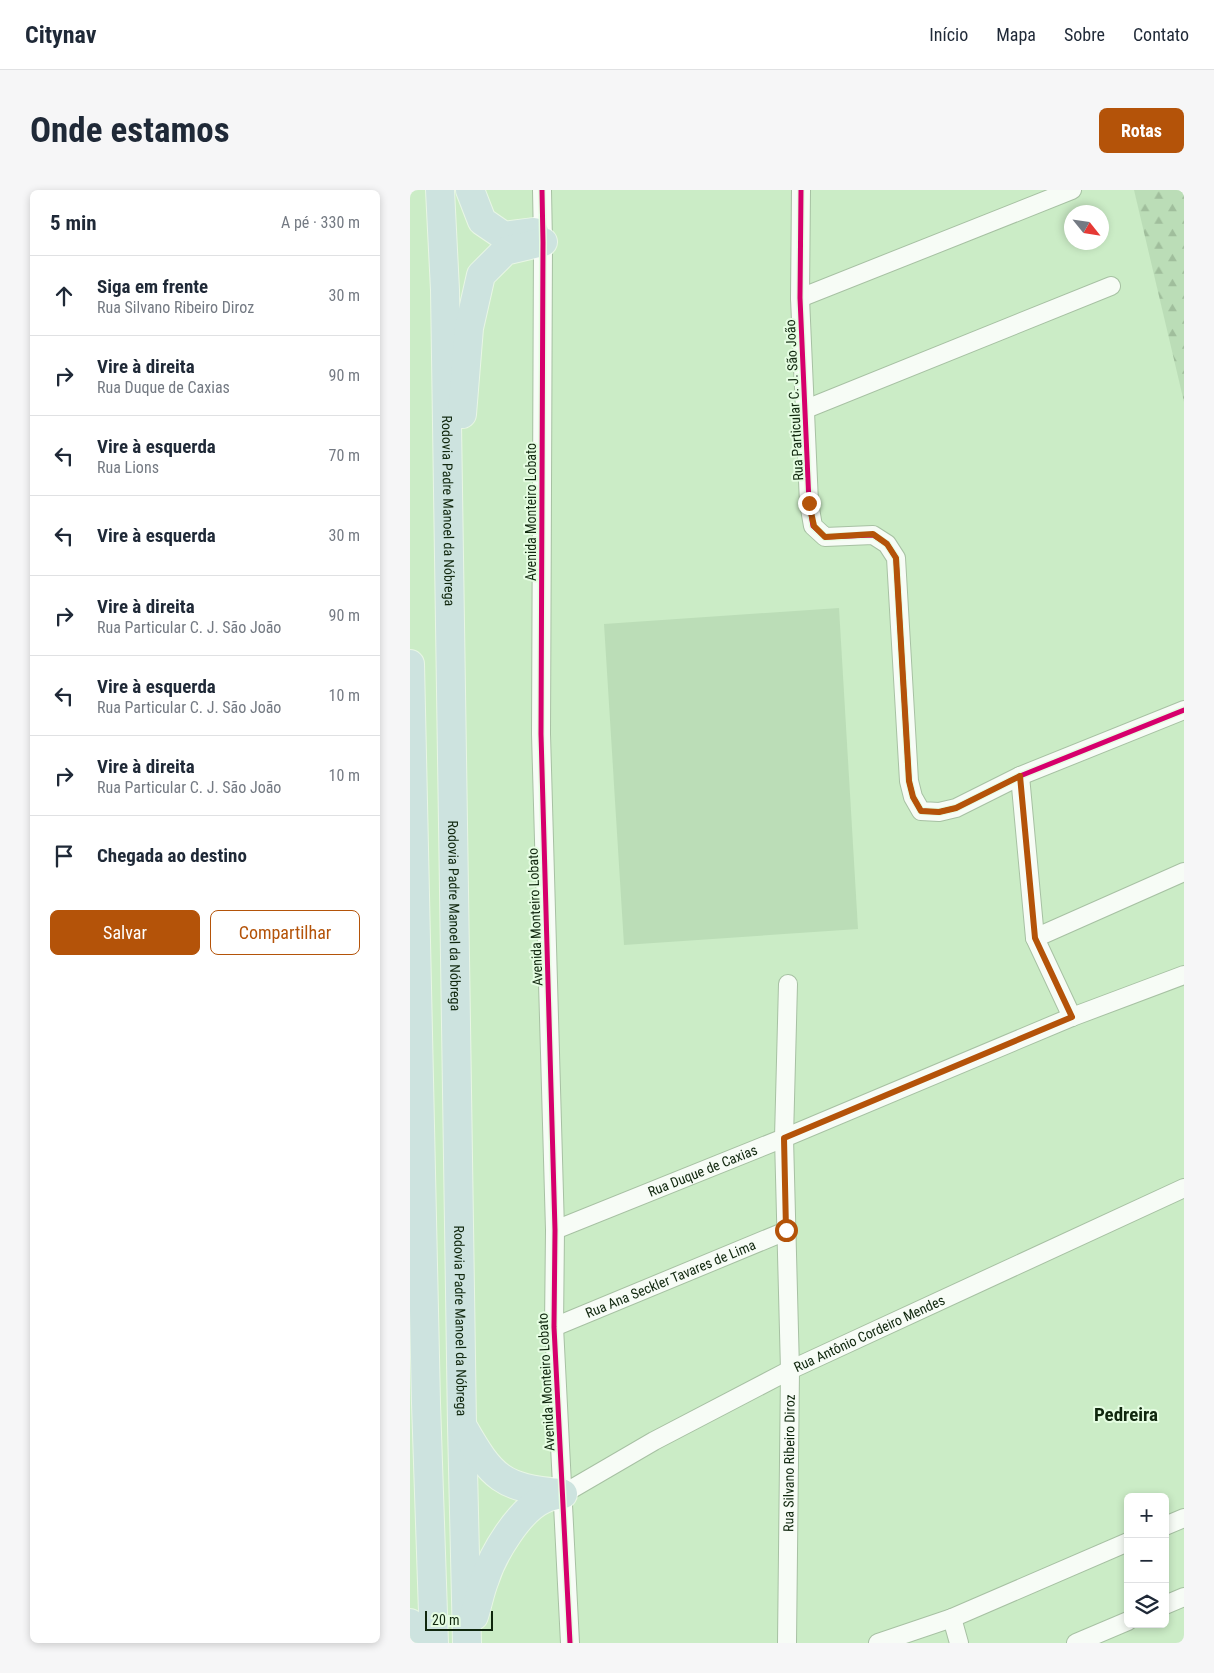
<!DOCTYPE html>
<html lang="pt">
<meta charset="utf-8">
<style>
body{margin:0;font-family:"Roboto Condensed",sans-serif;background:#f6f6f7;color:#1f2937}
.controls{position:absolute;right:15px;bottom:15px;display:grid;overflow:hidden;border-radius:8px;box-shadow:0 2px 8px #0003}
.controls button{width:45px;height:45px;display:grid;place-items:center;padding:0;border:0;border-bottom:1px solid #e0e1e3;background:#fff;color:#1f2937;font:25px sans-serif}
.compass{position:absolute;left:654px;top:15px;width:45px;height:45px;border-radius:50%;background:#fff;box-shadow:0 2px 8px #0003;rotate:120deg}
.scale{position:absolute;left:15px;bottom:12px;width:68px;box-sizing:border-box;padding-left:5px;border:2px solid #10270e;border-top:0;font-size:14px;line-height:18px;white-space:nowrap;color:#10270e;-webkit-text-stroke:4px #e5fde2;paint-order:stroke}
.stop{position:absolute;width:15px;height:15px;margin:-11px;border:4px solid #b45309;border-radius:50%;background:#fff}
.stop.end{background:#b45309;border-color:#fff;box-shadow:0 1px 5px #0008}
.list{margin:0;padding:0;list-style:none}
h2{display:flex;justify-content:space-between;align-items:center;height:65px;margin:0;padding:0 20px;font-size:21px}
h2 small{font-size:16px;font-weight:400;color:#747a83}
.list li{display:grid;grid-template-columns:32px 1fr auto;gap:15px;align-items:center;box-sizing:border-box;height:80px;padding:0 20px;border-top:1px solid #e0e1e3}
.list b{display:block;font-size:19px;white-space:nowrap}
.list p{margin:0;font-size:16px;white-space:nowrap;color:#747a83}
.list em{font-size:16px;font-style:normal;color:#747a83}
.actions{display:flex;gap:10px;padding:15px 20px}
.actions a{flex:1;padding:11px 0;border:1px solid #b45309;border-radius:8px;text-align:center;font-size:18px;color:#b45309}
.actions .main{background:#b45309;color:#fff}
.icon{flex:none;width:28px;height:28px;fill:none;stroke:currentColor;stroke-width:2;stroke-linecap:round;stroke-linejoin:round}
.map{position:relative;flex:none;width:774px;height:1453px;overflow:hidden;border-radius:8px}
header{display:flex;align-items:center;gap:30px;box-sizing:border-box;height:70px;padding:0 25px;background:#fff;border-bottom:1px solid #e0e1e3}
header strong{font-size:24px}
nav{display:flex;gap:28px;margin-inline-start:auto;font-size:18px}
.intro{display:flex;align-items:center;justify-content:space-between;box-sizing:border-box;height:120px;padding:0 30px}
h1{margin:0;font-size:35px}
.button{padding:12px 22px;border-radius:8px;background:#b45309;color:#fff;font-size:18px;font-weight:700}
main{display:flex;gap:30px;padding:0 30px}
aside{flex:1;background:#fff;border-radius:8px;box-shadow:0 2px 8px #0003}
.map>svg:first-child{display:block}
</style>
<header>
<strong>Citynav</strong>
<nav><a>Início</a><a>Mapa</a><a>Sobre</a><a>Contato</a></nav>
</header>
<div class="intro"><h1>Onde estamos</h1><a class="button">Rotas</a></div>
<main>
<aside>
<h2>5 min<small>A pé · 330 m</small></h2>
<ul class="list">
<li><svg class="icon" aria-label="ahead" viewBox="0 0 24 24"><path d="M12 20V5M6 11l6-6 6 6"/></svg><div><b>Siga em frente</b><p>Rua Silvano Ribeiro Diroz</p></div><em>30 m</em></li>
<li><svg class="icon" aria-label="right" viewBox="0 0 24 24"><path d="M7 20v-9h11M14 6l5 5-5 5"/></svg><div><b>Vire à direita</b><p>Rua Duque de Caxias</p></div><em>90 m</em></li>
<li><svg class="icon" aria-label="left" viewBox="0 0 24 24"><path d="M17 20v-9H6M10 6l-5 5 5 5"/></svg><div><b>Vire à esquerda</b><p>Rua Lions</p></div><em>70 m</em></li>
<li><svg class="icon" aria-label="left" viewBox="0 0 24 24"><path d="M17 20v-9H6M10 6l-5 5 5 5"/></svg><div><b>Vire à esquerda</b></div><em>30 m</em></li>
<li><svg class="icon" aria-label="right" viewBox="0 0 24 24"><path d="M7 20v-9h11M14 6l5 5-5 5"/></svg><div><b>Vire à direita</b><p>Rua Particular C. J. São João</p></div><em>90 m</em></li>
<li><svg class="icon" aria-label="left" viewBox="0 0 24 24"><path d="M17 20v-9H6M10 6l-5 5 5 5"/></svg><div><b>Vire à esquerda</b><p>Rua Particular C. J. São João</p></div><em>10 m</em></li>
<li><svg class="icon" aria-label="right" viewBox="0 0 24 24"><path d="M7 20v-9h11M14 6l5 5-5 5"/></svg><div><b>Vire à direita</b><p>Rua Particular C. J. São João</p></div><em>10 m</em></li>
<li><svg class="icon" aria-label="arrive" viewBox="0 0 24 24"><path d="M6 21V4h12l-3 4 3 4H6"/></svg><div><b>Chegada ao destino</b></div></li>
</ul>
<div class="actions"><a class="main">Salvar</a><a>Compartilhar</a></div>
</aside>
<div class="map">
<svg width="774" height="1453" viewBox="0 0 774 1453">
<defs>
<pattern id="forest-firs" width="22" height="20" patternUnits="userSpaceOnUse" patternTransform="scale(1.25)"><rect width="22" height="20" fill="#bbddb7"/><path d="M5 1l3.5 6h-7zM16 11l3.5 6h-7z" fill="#a0be9c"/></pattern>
</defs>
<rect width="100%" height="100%" fill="#cbecc6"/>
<path fill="#bbddb7" d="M 429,418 L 448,739 L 214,755 L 194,434 Z"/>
<path fill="url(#forest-firs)" d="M 724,0 L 774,0 L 774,212 Z"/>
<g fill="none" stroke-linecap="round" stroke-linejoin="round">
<g stroke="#a7c1a3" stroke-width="20">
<g id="minor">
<path d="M 132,0 L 133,52 L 131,544 L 145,1040 L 144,1137 L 160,1453"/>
<path d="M 391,0 L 390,108 L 399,313 L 403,336 L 415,347 L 463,345 L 477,354 L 486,368 L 499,591 L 503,607 L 511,621 L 529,622 L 546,618 L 610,586 L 774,520"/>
<path d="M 390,108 L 662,0"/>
<path d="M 396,219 L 701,96"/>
<path d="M 610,586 L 625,748 L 662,827"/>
<path d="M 625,748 L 774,682"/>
<path id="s1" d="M 145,1040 L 374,948 L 662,827 L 774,785"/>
<path id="s2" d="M 144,1137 L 376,1041"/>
<path id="s3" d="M 153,1304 L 244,1251 L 380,1180 L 774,998"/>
<path d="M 755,1336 L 774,1328"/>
<path d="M 755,1415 L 774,1407"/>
<path d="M 542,1428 L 549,1453"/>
<path id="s4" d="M 377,1453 L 380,1180 L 374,948 L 378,794"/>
<path d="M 468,1453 L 542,1428 L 718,1352"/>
<path d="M 666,1453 L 718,1431"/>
</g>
</g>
<g stroke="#e8f6e5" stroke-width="30">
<g id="trunk">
<path id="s5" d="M 30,0 L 35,100 L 52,1235 L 57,1453"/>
<path d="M 60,0 L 72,31 L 94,46 L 124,42"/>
<path d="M 52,224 L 59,138 L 71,85 L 95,61 L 133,52"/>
<path d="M 0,474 L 16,1213 L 24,1453"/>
<path d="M 53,1237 C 82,1288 92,1298 151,1303"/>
<path d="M 64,1426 C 68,1414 70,1401 75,1389 C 83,1364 109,1320 134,1309 C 140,1306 147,1305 153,1304"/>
<path d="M 0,1433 L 12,1453"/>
</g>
</g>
<use href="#minor" stroke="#f7fcf6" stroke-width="18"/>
<use href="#trunk" stroke="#cde3df" stroke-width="28"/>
<g stroke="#e5fde2" stroke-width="8">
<path id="cycleway" d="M 132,0 L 133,52 L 131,544 L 145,1040 L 144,1137 L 160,1453
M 391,0 L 390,108 L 399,313 L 403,336 L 415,347 L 463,345 L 477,354 L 486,368 L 499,591 L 503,607 L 511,621 L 529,622 L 546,618 L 610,586 L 774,520"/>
</g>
<use href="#cycleway" stroke="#d6006c" stroke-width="5"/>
</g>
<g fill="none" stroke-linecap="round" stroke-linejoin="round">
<path stroke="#b45309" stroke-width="6" d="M 376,1040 L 374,948 L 662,827 L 625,748 L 610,586 L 546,618 L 529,622 L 511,621 L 503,607 L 499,591 L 486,368 L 477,354 L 463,344 L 415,347 L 404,336 L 399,313"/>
</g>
<g text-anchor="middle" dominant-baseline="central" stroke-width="4" stroke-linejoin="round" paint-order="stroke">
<g font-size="14" fill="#10270e" stroke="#e5fde2">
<text transform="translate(384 210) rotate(-93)">Rua Particular C. J. São João</text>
<text stroke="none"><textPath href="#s5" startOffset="321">Rodovia Padre Manoel da Nóbrega</textPath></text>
<text transform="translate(121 322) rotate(-90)">Avenida Monteiro Lobato</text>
<text stroke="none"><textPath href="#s5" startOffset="726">Rodovia Padre Manoel da Nóbrega</textPath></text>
<text transform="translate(125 727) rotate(-92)">Avenida Monteiro Lobato</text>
<text stroke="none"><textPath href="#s1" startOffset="159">Rua Duque de Caxias</textPath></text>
<text stroke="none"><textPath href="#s2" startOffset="126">Rua Ana Seckler Tavares de Lima</textPath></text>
<text stroke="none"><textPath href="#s5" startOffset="1131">Rodovia Padre Manoel da Nóbrega</textPath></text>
<text stroke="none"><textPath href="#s3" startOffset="346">Rua Antônio Cordeiro Mendes</textPath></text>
<text transform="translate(136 1192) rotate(-93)">Avenida Monteiro Lobato</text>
<text stroke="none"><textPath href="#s4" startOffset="180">Rua Silvano Ribeiro Diroz</textPath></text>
</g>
<g font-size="19" font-weight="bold" fill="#10270e" stroke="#e5fde2">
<text x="716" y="1224">Pedreira</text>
</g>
</g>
</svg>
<div class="controls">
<button>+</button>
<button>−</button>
<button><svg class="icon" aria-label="layers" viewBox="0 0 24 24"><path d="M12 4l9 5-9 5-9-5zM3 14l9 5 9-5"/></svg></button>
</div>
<svg class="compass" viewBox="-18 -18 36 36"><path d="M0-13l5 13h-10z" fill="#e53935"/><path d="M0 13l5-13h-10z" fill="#747a83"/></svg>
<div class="scale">20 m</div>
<div class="stop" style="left:376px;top:1040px"></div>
<div class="stop end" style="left:399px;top:313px"></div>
</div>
</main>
